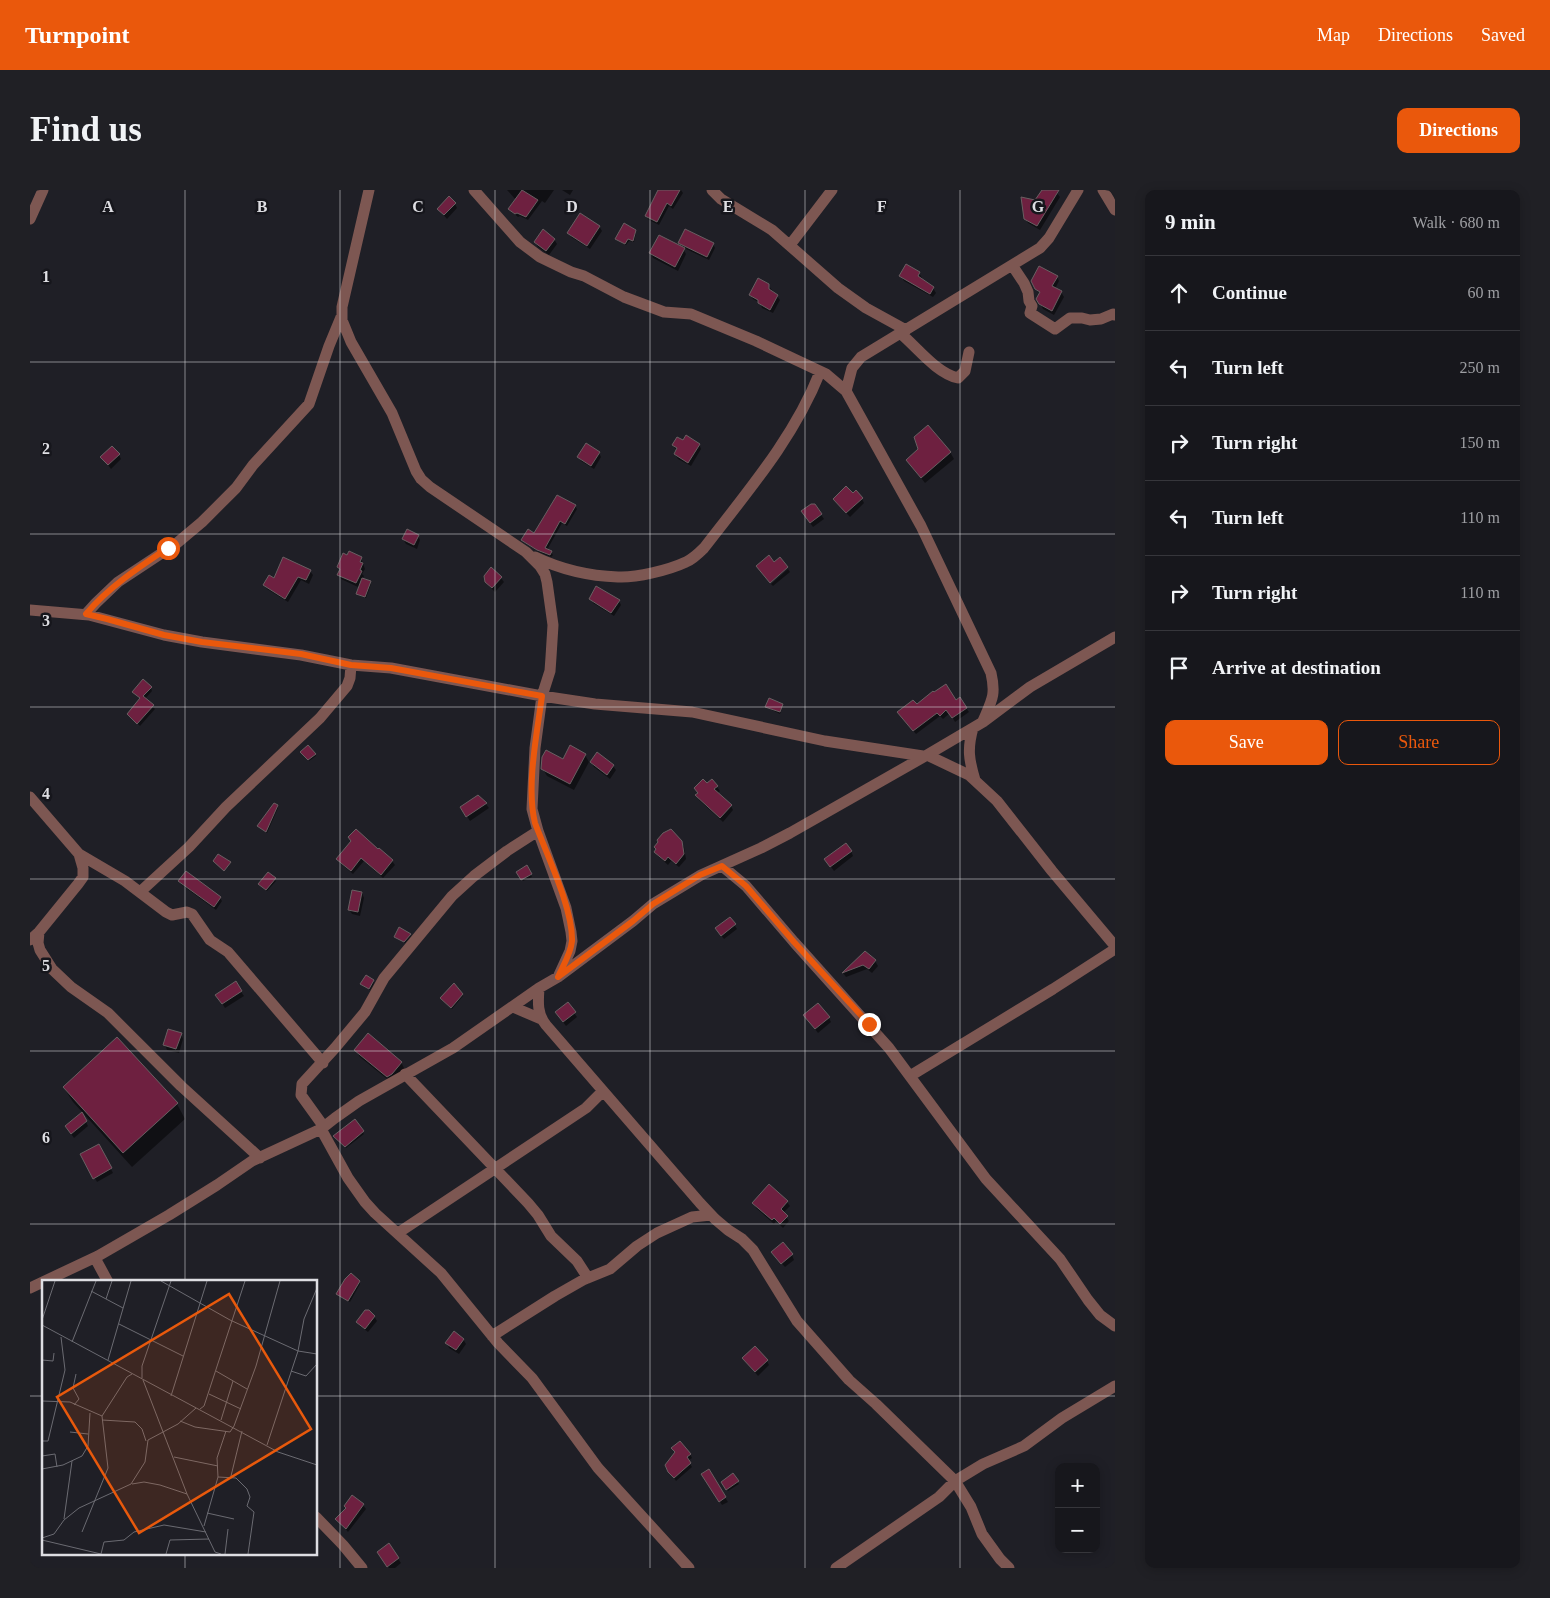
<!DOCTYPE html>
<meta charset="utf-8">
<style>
body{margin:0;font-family:"Times New Roman",serif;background:#202025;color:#f1f3f6}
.controls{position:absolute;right:15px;bottom:15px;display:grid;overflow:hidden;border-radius:10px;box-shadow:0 2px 12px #0003}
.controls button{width:45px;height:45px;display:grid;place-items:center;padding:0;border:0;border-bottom:1px solid #36363b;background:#17171c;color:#f1f3f6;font:25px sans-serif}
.stop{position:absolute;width:15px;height:15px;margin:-11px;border:4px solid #ea580c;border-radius:50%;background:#fff}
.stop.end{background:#ea580c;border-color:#fff;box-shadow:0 1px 5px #0008}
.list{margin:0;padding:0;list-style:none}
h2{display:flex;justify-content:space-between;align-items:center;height:65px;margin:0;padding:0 20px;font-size:21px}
h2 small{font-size:16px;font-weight:400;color:#9e9fa3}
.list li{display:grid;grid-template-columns:32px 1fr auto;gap:15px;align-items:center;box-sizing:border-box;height:75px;padding:0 20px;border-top:1px solid #36363b}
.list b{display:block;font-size:19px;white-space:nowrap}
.list em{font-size:16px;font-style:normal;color:#9e9fa3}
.actions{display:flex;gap:10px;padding:15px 20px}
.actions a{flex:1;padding:11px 0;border:1px solid #ea580c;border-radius:10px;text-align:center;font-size:18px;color:#ea580c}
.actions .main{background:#ea580c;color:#fff}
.icon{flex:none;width:28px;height:28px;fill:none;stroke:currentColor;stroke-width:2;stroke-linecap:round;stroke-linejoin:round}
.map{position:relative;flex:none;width:1085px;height:1378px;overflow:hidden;border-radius:10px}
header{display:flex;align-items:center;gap:30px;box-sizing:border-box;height:70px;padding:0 25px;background:#ea580c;color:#fff}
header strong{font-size:24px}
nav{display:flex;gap:28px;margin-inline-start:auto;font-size:18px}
.intro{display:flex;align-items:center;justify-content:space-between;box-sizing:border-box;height:120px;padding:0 30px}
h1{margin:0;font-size:35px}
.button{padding:12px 22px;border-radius:10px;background:#ea580c;color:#fff;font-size:18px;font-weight:700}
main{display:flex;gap:30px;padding:0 30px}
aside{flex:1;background:#17171c;border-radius:10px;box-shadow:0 2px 12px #0003}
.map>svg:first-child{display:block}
</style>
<header>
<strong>Turnpoint</strong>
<nav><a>Map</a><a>Directions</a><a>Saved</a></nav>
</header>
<div class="intro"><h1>Find us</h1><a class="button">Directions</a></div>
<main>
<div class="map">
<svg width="1085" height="1378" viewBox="0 0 1085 1378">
<rect width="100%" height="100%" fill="#1f1f26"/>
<path fill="#0007" d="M 477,0 L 524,0 L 515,13 L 512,11 L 498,30 L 490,26 L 488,27 L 482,22 L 480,19 L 486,10 Z
M 532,0 L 543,0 L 540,5 Z
M 633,0 L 651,0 L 653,3 L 643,19 L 639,16 L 629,35 L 619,30 L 616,26 Z
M 1013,0 L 1022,0 L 1027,3 L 1030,7 L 1010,40 L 998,33 L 995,28 Z
M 425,14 L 427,18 L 417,29 L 408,19 Z
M 569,36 L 572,41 L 560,59 L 541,47 L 539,43 Z
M 605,41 L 606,43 L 604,52 L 599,51 L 596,55 L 586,49 Z
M 524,49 L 527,54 L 519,65 L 508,57 L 505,52 Z
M 650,53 L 683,54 L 685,58 L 679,70 L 652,57 L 656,64 L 648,81 L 623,68 L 621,63 L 653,59 Z
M 876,76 L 889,83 L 892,88 L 891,90 L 903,98 L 906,103 L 903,107 L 874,91 L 871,86 Z
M 1027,87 L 1029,91 L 1025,99 L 1031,102 L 1034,107 L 1024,125 L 1013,119 L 1008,109 L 1010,104 L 1006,98 Z
M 738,95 L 750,110 L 743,123 L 732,118 L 730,113 L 723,109 L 720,105 Z
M 669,254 L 671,259 L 661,276 L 648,269 L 645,264 L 647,261 L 643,255 Z
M 920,262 L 924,269 L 895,293 L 877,270 Z
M 569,263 L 571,267 L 564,279 L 551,271 L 549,267 Z
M 89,265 L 91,269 L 81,279 L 72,267 Z
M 823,305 L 832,309 L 834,313 L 820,327 L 807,313 Z
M 527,306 L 545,316 L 547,319 L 537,336 L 532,333 L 517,360 L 521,362 L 523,365 L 521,367 L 509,362 L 494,352 L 493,350 L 504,345 Z
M 784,315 L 794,329 L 783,337 L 775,326 Z
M 388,346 L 390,350 L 387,359 L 376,354 L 373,349 Z
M 331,368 L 335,379 L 332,384 L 334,386 L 332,389 L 341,394 L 336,408 L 328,405 L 327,404 L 330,398 L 311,389 L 309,385 L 310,381 L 308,377 Z
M 758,379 L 760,382 L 743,396 L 741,394 Z
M 280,381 L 283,385 L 279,394 L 271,390 L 258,412 L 237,399 L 234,395 L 244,390 Z
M 471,388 L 474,392 L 465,402 L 459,396 L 456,391 Z
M 561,409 L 589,411 L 591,415 L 584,426 L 563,413 Z
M 121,498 L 122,501 L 115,509 L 125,519 L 110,536 L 98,524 L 111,509 L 104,502 Z
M 930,509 L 939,522 L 925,532 L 920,523 L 913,529 L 910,526 L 886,544 L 871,527 L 926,512 Z
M 752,515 L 753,516 L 750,524 L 738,518 L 737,517 Z
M 273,564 L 285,564 L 286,566 L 279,571 Z
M 555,565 L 559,572 L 544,600 L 517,586 L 513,579 Z
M 561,572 L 583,576 L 586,580 L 580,589 L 564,577 Z
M 677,595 L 687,597 L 690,601 L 687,604 L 701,616 L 703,620 L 693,632 L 669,610 L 667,605 Z
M 448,606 L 456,614 L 459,618 L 440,631 L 431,617 Z
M 247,616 L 248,618 L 237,643 L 230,637 Z
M 651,652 L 654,657 L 656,669 L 649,677 L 641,671 L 638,675 L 628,666 L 626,662 Z
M 349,660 L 362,671 L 365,675 L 353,688 L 334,671 L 323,684 L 310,673 L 308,669 L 348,661 Z
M 821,661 L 823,666 L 804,681 L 799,674 Z
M 497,677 L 502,687 L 493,691 L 488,682 Z
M 239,684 L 246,691 L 237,701 L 231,696 Z
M 150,691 L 190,708 L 192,711 L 186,720 L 152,695 Z
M 332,703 L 334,708 L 330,726 L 322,724 L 319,719 Z
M 700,728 L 707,739 L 694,749 L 689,743 Z
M 380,745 L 381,746 L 375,753 L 366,747 Z
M 835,763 L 845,771 L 848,776 L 842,783 L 837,779 L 816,787 L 813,783 Z
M 343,791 L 344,793 L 340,800 L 333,796 Z
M 205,793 L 214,806 L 195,818 L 187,805 Z
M 432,804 L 433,806 L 422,819 L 413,810 Z
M 538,814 L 547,827 L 536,836 L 529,827 Z
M 799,828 L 801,832 L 788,843 L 777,829 Z
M 151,844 L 153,849 L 149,863 L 137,860 L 135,855 Z
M 326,860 L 371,872 L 375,880 L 362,893 L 330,867 Z
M 34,898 L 147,914 L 155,929 L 102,977 L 43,912 Z
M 52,924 L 58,936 L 44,948 L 39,941 Z
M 324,931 L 334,944 L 316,958 L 306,948 Z
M 69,956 L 83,983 L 67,992 L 52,965 Z
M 757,1012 L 760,1016 L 753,1023 L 759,1031 L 753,1038 L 746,1031 L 744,1034 L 726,1018 L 724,1014 Z
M 762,1065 L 764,1070 L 755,1077 L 745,1066 Z
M 329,1092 L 330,1094 L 320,1112 L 309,1106 L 308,1104 Z
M 344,1126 L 347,1131 L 338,1142 L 330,1136 L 327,1132 Z
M 433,1149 L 436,1154 L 429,1164 L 419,1158 L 417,1153 Z
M 714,1169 L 737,1171 L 739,1175 L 728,1186 Z
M 660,1264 L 662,1268 L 658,1271 L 662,1277 L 646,1291 L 639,1281 Z
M 678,1281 L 698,1312 L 692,1315 L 672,1284 Z
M 703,1285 L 709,1294 L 698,1301 L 692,1293 Z
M 333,1315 L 336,1319 L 318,1342 L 307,1329 Z
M 359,1355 L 371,1373 L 365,1378 L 359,1378 L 351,1367 Z"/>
<path fill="#6e2040" stroke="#695f62" d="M 492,0 L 508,10 L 496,27 L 487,23 L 485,24 L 478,19 Z
M 628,0 L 650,0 L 641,16 L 637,13 L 627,32 L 615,26 Z
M 1012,0 L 1029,0 L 1007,36 L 994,29 L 991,7 L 1005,10 Z
M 419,6 L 426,13 L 414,25 L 407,19 Z
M 550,23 L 570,36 L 557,56 L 537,43 Z
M 594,33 L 606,40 L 603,51 L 598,49 L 595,54 L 585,49 Z
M 513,39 L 525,49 L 516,61 L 504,52 Z
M 655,39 L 684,53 L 677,67 L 648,53 Z
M 629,45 L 655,58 L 645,77 L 619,63 Z
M 876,74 L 890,82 L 888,86 L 904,97 L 900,104 L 869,86 Z
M 1009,76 L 1028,86 L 1022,96 L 1032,101 L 1022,121 L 1009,114 L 1006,109 L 1010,102 L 1005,99 L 1001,91 Z
M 728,88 L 739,94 L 739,99 L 748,105 L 740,120 L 728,113 L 728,110 L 719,105 Z
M 898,235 L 921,262 L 891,288 L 876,270 L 888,259 L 884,247 Z
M 656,245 L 670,254 L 658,273 L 644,264 L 647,258 L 642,255 L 647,247 L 653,250 Z
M 556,253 L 570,262 L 561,276 L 547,267 Z
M 82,256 L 90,264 L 78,275 L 70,267 Z
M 816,296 L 823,303 L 826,300 L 833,308 L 816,323 L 803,309 Z
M 527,305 L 546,315 L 535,334 L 530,331 L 515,358 L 522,361 L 520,365 L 507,360 L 491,350 L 498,339 L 504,343 Z
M 781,314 L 785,314 L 792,324 L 780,333 L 771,321 Z
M 377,339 L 389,345 L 384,355 L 372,349 Z
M 319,361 L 332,367 L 330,372 L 333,373 L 330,380 L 332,381 L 326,393 L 307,385 L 310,379 L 307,377 L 313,363 L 317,365 Z
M 739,365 L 744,372 L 750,367 L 758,377 L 740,393 L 726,376 Z
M 253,367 L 281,380 L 276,390 L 268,387 L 255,409 L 233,395 L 239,385 L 244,388 Z
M 461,377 L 472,387 L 462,398 L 455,392 L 454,386 Z
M 332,388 L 341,391 L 335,407 L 326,404 Z
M 566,396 L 590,410 L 581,423 L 559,409 Z
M 113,489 L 122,497 L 113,506 L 124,515 L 107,534 L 97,524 L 110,508 L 102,502 Z
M 916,494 L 926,510 L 930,507 L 937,518 L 922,528 L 916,520 L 910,526 L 907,523 L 883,541 L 867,522 L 883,510 L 887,514 L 903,501 L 904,502 Z
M 739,508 L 753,514 L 750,522 L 735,517 Z
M 278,555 L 286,564 L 278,570 L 270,562 Z
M 540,555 L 556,564 L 540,594 L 511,579 L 512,567 L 516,560 L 533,569 Z
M 567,562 L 584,575 L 577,585 L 560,572 Z
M 673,589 L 677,593 L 682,589 L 688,596 L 684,599 L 702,615 L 690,628 L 665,605 L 668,603 L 664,598 Z
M 448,605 L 457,613 L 436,627 L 430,617 Z
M 244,613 L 248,615 L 236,642 L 227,636 Z
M 326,639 L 348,659 L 349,658 L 363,670 L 351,685 L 331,668 L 321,681 L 306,669 L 321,651 L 318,647 Z
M 641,639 L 652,651 L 654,664 L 646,674 L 638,667 L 635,671 L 624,662 L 626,659 L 624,657 L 628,652 L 627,650 L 633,643 Z
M 816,653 L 822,661 L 800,677 L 794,669 Z
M 188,664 L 201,672 L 194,681 L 183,671 Z
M 497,675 L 502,684 L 491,690 L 486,682 Z
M 156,681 L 191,707 L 184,717 L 148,691 Z
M 238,682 L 246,688 L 236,700 L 228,694 Z
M 322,700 L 332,702 L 328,722 L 318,720 Z
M 700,727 L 706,734 L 691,746 L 685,738 Z
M 369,737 L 381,744 L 374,752 L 364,747 Z
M 835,761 L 846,770 L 839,779 L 833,775 L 812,783 Z
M 336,785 L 344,790 L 339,799 L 330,794 Z
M 206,791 L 212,801 L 192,814 L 185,805 Z
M 424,793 L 433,804 L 421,818 L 410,808 Z
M 538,812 L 546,822 L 533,832 L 525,822 Z
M 788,813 L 800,827 L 785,839 L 773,825 Z
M 138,839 L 152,843 L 146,859 L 133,855 Z
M 338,843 L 372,872 L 362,884 L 357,887 L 324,860 Z
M 87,847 L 148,913 L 93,963 L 33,897 Z
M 52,922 L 57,931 L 41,944 L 35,936 Z
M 325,929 L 334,941 L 315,957 L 303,946 Z
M 69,954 L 82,978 L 63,989 L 50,964 Z
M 739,994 L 758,1011 L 751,1019 L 758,1026 L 750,1034 L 744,1028 L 742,1030 L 722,1013 Z
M 753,1052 L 763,1064 L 751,1074 L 741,1062 Z
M 321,1083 L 330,1091 L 318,1111 L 306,1104 L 315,1089 Z
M 335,1120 L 339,1120 L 345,1126 L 335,1139 L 326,1132 Z
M 424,1141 L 434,1149 L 426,1160 L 415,1153 Z
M 725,1156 L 738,1170 L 725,1182 L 712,1168 Z
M 650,1251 L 661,1264 L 657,1267 L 661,1273 L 644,1288 L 638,1282 L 635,1275 L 645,1262 L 641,1258 Z
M 679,1279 L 696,1307 L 689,1312 L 671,1284 Z
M 703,1283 L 709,1291 L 696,1300 L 691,1292 Z
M 322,1305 L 334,1314 L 316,1339 L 305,1329 L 316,1318 L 314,1316 Z
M 359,1353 L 369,1368 L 357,1377 L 347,1362 Z"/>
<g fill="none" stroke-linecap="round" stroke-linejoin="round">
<path stroke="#7d5752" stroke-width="11" d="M 339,0 L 312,117 L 312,130 L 321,152 L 362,223 L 386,281 L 391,289 L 400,297 L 496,362 L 510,376 L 515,384 L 517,392 L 523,435 L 521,467 L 520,481 L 512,506 L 505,558 L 502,619 L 508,641 L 536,718 L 541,742 L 542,751 L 540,761 L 529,785
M 444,0 L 490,52 L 510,67 L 541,82 L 554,86 L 594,107 L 634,122 L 661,124 L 726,151 L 796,184 L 816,201 L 891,336 L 961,483 C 966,505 962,510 953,531
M 682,0 L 691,9 L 742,40 L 808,98 L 836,118 L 876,140
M 1073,0 L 1085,20
M 0,29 L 13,0
M 760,55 L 802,0
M 982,75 L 994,93 L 998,102 L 999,111 L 1002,116 L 1000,123 L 1025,139 L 1040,128 L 1052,128 L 1060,130 L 1071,129 L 1083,124 L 1085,125
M 870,143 C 887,157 906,183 928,188 L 935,181 L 939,162
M 816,201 L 822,178 L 831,167 L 1010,58 L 1019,48 L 1048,0
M 505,367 C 530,379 560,386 588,387 C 606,388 639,380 656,372 C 663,369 669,363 674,358 C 717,302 764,248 790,182
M 0,420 L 59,425 L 134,445 L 172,452 L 271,465 L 321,475 L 361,478 L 512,506 L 565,514 L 662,522 L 795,551 L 893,566
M 56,424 L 66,413 L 88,392 L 147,353 L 172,332 L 206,298 L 223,275 L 279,214 L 299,156 L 311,127
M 943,538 C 937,559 939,570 945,590
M 897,565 L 939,585 L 967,611 L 1022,681 L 1085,756
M 0,607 L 49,664 L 53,678 L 53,687 L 48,694 L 9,742 L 0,750
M 49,664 L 95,691 L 136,722 L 142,725 L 157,722 L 162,724 L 180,750 L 198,762 L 293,873
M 692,676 L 716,696 L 764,752 L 859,858 L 956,989 L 1030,1069 L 1058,1110 L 1070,1125 L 1085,1136
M 110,702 L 159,657 L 196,617 L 290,528 L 317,496 L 320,488 L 321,475
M 9,742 L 8,753 L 10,760 L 22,779 L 41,797 L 78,823 L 151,896 L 230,968
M 509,798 C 508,812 507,824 516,835 L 670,1013 L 685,1029 L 698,1040 L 712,1049 L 723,1060 L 767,1131 L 819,1190 L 846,1214 L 925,1291 L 941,1317 L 952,1344 L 970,1369 L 979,1378
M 483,817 L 511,829
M 375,884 L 498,1013 L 508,1025 L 521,1046 L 547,1071 L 558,1088
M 880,886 L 1023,799 L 1085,759
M 294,937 L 271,905 L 272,894 L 305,858 L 335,822 L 354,788 L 422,706 L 444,686 L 477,661 L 508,641
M 291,939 L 318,988 L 335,1012 L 345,1023 L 411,1083 L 468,1153 L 502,1188 L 568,1278 L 659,1378
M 368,1043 L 556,918 L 573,901
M 65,1068 L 78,1092
M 0,1098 L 68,1066 L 139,1025 L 187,995 L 222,971 L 291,939 L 305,928 L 329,911 L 423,858 L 509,798 L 528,787 L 603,731 L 623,714 L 671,685 L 731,658 L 760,643 L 897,565 L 953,532 L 1000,497 L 1085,447
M 462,1146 L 525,1106 L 553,1090 L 580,1079 L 607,1056 L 627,1043 L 662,1027 L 681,1025
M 286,1327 L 313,1355 L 332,1378
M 806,1378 L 909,1307 L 925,1291 L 953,1274 L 994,1256 L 1032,1228 L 1085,1196"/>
</g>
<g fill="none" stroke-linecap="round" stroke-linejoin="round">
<path stroke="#ea580c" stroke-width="6" d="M 138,358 C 108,378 79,397 56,424 L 77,429 L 134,445 L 172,452 L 271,464 L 321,475 L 361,478 L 512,506 C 507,543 496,597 505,633 C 517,665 543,719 542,751 C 541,763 533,776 528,787 L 603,731 L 623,714 L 670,685 L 692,676 L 716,696 L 764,752 L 839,834"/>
</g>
<path fill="none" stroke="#dedee3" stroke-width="1" stroke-opacity="0.55" d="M 155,0 L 155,1092M 310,0 L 310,1378M 465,0 L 465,1378M 620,0 L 620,1378M 775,0 L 775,1378M 930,0 L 930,1378M 0,172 L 1085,172M 0,344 L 1085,344M 0,517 L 1085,517M 0,689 L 1085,689M 0,861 L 1085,861M 0,1034 L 1085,1034M 0,1206 L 14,1206M 286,1206 L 1085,1206M 155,1364 L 155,1378"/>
<g transform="translate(12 1090)">
<rect width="275" height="275" fill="#1f1f26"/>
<path fill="none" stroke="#6b6b72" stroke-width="1" d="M 119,1 L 188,40 L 256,71 L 275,74M 49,11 L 81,28M 64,19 L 70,1M 0,40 L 13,1M 77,44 L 141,76M 0,45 L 236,172 L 275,185M 30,62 L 54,1M 0,80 L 11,81 L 12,73M 66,80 L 89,1M 174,91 L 205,109M 249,91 L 264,96 L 275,84M 100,98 L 100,86 L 129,1M 101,100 L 145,214 L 173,272 L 179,274M 167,114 L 199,129M 129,116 L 165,1M 0,121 L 28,122 L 60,136M 32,125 L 37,119 L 31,108 L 34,94M 158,129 L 162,126 L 203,1M 60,140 L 93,142 L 100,149 L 104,161M 179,140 L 191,101M 138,141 L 153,147 L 188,152 L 192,146M 192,146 L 214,86 L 238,1M 28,152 L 46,154M 0,161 L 6,161 L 23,90 L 19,57M 225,165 L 256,71 L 262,39 L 275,8M 0,176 L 13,174 L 15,187M 132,177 L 176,186M 0,189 L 21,185 L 40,176 L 46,166 L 48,133M 189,196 L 200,151M 176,197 L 175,178 L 184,151M 90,204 L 102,202 L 118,205 L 145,214M 165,233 L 192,239M 22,239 L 30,181M 162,246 L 176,197 L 194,198 L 205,209 L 208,217 L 205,226 L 212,232 L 206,274M 40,252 L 66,188 L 60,136 L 85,97 L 90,94M 0,258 L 12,254 L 22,240 L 37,228 L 89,204 L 103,182 L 106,160 L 136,144 L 154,128M 0,260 L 59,274M 59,274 L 62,262 L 82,260 L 92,252 L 122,245 L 164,252M 124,274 L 128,260 L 167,259M 183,274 L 186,249"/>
<path fill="#e8590c" fill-opacity="0.15" stroke="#e8590c" stroke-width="2.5" d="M 187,14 L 269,149 L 97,253 L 15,117 Z"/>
<rect width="275" height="275" fill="none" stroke="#dedee3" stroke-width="2.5"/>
</g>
<g font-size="16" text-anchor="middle" font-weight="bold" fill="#dedee3" stroke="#16161c" stroke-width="5" stroke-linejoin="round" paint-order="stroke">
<text x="78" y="22">A</text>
<text x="232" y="22">B</text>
<text x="388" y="22">C</text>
<text x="542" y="22">D</text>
<text x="698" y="22">E</text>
<text x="852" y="22">F</text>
<text x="1008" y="22">G</text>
<text x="16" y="92">1</text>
<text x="16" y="264">2</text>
<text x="16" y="436">3</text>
<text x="16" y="609">4</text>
<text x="16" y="781">5</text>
<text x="16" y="953">6</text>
</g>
</svg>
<div class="controls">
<button>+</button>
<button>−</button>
</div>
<div class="stop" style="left:138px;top:358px"></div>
<div class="stop end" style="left:839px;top:834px"></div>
</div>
<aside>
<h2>9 min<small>Walk · 680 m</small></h2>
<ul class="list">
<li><svg class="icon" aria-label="ahead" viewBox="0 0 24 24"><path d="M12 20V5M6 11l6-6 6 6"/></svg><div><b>Continue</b></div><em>60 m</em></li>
<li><svg class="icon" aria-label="left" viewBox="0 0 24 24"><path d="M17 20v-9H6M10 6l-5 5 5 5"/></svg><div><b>Turn left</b></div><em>250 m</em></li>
<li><svg class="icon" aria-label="right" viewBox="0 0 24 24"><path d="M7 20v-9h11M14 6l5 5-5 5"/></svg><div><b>Turn right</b></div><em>150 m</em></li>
<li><svg class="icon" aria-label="left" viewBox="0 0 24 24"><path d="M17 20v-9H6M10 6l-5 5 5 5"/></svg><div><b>Turn left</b></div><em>110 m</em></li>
<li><svg class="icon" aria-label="right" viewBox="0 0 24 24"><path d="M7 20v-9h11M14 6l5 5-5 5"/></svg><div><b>Turn right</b></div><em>110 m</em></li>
<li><svg class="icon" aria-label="arrive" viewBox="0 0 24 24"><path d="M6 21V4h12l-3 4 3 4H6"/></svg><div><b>Arrive at destination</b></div></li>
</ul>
<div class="actions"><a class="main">Save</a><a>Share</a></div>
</aside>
</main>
